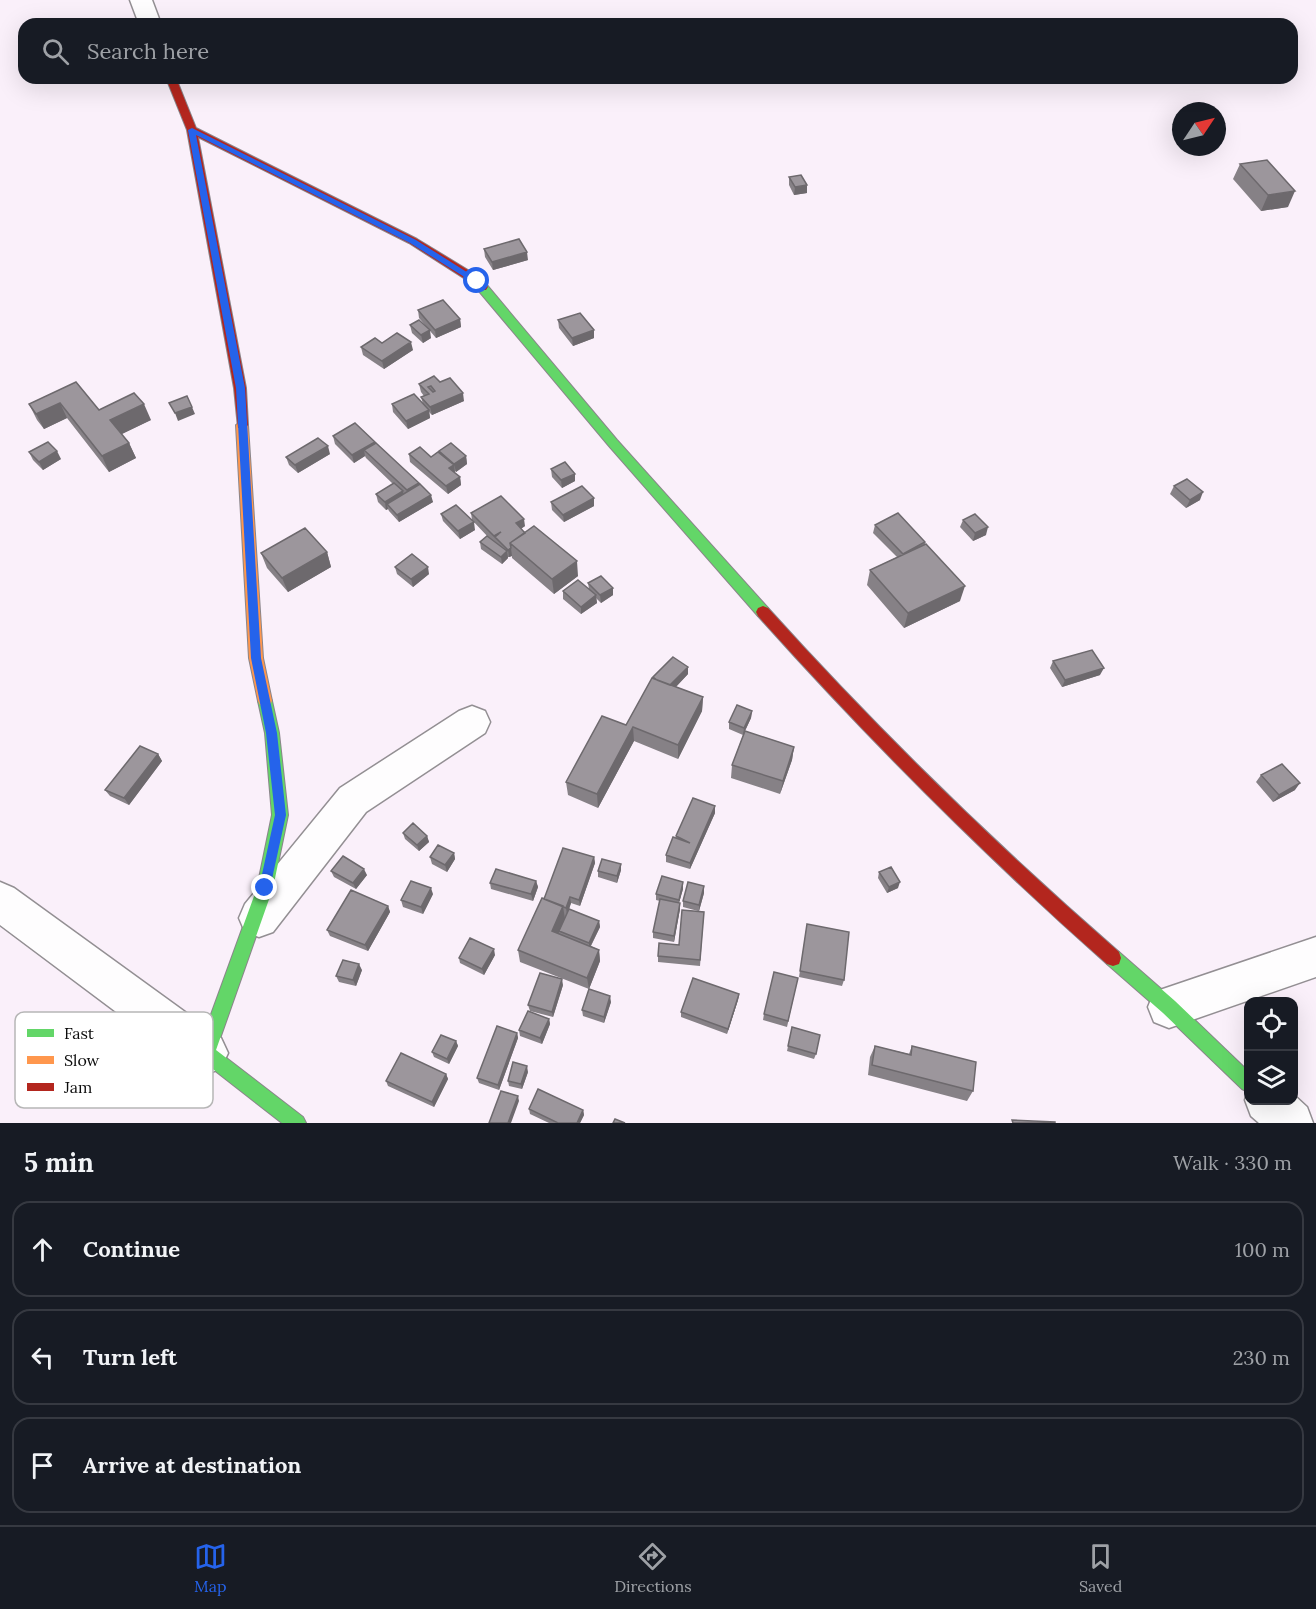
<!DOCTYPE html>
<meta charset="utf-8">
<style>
body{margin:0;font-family:Lora,serif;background:#242831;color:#f1f3f6}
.controls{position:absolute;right:18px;bottom:18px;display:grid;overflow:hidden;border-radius:12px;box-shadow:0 6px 24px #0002}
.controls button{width:54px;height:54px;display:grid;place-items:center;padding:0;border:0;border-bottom:2px solid #363941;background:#171b24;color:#f1f3f6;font:30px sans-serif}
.compass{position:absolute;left:1172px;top:102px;width:54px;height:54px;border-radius:50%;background:#171b24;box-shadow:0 6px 24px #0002;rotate:55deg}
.stop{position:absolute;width:18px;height:18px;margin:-14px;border:4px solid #2563eb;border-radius:50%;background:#fff}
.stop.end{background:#2563eb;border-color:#fff;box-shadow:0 2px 6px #0008}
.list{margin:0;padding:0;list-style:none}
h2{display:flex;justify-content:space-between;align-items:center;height:78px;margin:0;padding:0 24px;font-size:26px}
h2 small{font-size:20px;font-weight:400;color:#9ea1a6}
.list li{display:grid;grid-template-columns:39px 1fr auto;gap:18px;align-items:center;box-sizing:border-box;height:96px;margin:0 12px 12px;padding:0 12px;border:2px solid #363941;border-radius:18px}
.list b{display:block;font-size:22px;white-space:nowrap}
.list em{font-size:20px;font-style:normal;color:#9ea1a6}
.icon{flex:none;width:33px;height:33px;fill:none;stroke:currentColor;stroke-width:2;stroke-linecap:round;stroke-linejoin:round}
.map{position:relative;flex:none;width:1316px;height:1123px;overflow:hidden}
.search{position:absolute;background:#171b24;box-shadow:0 6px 24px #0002;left:18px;right:18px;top:18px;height:66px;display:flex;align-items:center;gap:15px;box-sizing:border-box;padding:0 21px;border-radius:18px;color:#9ea1a6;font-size:22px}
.sheet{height:402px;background:#171b24}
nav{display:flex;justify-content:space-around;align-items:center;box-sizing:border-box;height:84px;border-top:2px solid #363941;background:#171b24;font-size:16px;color:#9ea1a6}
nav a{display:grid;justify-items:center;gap:3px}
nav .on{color:#2563eb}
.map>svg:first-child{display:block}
</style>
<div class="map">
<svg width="1316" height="1123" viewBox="0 0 1316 1123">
<rect width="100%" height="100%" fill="#faf0fa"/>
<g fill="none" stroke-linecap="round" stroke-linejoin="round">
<g stroke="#938f93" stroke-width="3">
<path id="street" d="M 130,0 L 152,0 L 161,24 L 139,24 Z
M 472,706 L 485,711 L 490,722 L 485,733 L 366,812 L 273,932 L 259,937 L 245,932 L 239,918 L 245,904 L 340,788 L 459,711 Z
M 0,882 L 14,888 L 221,1038 L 228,1053 L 221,1068 L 206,1075 L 191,1068 L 0,925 Z
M 1316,937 L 1316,977 L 1169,1028 L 1154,1022 L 1148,1007 L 1154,992 Z
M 1248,1091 L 1248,1100 L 1294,1100 L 1294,1095 L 1307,1107 L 1313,1123 L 1259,1123 L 1251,1116 L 1245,1100 Z"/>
</g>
<g stroke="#8a858a" stroke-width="2">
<path id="fast" d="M 482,283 L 486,284 L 617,440 L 768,608 L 770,612 L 768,616 L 758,616 L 609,446 L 478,290 L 478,284 Z
M 265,695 L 270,697 L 272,701 L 279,733 L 288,815 L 273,888 L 216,1050 L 303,1117 L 306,1123 L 282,1123 L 200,1059 L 197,1053 L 257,888 L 272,815 L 265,733 L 258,701 L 260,697 Z
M 1113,950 L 1119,952 L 1175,1001 L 1248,1071 L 1248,1092 L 1242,1089 L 1163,1013 L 1107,964 L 1105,958 L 1107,952 Z"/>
</g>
<g stroke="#8a858a" stroke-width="2">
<path id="slow" d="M 242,421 L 248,425 L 263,658 L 272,701 L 270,705 L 265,707 L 260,705 L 258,701 L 249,658 L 236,425 Z"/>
</g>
<g stroke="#8a858a" stroke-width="2">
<path id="jam" d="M 166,78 L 176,78 L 196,128 L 417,239 L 481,278 L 488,287 L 486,290 L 478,290 L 473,284 L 409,243 L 198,137 L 246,388 L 248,425 L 246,428 L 238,428 L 234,388 L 187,130 Z
M 763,606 L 768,608 C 878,730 995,844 1119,952 L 1121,958 L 1119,964 L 1113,966 L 1107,964 C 984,855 868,739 758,616 L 756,612 L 758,608 Z"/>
</g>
<use href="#street" fill="#fefdfe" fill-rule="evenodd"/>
<use href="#fast" fill="#63d668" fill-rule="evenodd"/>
<use href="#slow" fill="#ff974d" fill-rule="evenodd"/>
<use href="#jam" fill="#b3261e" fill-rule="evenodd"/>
</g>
<path fill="#868186" d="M 1240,164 L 1288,207 L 1261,211 L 1233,179 Z
M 789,177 L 807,193 L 794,195 L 789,185 Z
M 484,249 L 528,260 L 493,270 L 485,257 Z
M 418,310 L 460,319 L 461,327 L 436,338 L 419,318 Z
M 558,320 L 594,338 L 573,346 L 559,328 Z
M 410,325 L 431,338 L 423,343 L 412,333 Z
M 382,343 L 413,350 L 384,369 L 363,355 L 361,347 Z
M 76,382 L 99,410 L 151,420 L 121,434 L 129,443 L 136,458 L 109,472 L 67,418 L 44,429 L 37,420 L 29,404 Z
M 440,382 L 464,401 L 432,415 L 429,412 L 430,418 L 408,429 L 393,412 L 392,404 L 423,404 L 421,397 L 424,396 L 421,392 L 419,384 Z
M 333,436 L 375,442 L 375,444 L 419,483 L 433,502 L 399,522 L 389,511 L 388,509 L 386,510 L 378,502 L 376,494 L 393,484 L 366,458 L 365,456 L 354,463 L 335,444 Z
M 439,451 L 466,456 L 467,464 L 456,472 L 455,471 L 455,473 L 460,477 L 461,485 L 448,494 L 410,462 L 409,454 L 431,457 L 440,454 Z
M 29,452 L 61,459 L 43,470 L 33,460 Z
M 330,454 L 298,473 L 289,465 L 286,457 Z
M 551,469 L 575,481 L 562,488 L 552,477 Z
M 1174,486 L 1200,500 L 1186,508 L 1170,494 Z
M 594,498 L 594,506 L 564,522 L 552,510 L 551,502 Z
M 471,513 L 525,526 L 521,529 L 525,533 L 578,576 L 554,594 L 512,558 L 512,556 L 509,557 L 508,557 L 508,558 L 502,564 L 481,549 L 480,542 L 489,538 L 472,520 Z
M 441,514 L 475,530 L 460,539 L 443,521 Z
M 963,520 L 986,535 L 973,541 L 960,527 Z
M 875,525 L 925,542 L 925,544 L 960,601 L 904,628 L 867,585 L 870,570 L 897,557 L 873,533 Z
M 327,552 L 331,567 L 288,592 L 267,568 L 261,553 Z
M 395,567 L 429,574 L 413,587 L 397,574 Z
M 588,583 L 613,588 L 613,595 L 601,603 L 596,598 L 597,603 L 581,614 L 563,599 L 563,591 L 589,589 Z
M 1053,661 L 1100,675 L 1062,687 L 1050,668 Z
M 688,674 L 676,687 L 703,697 L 702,711 L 678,759 L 634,741 L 598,808 L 568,795 L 566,782 L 626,725 L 653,677 Z
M 752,711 L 751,718 L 745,731 L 794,747 L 792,760 L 780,794 L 731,778 L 732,765 L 743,735 L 729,729 L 729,722 Z
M 158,754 L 162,761 L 129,805 L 110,796 L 105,790 Z
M 1261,775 L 1295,790 L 1273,802 L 1256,782 Z
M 715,806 L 715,813 L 690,869 L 666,862 L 666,855 L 676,838 L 676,836 Z
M 403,833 L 427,836 L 429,842 L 419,851 L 405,839 Z
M 454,853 L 455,859 L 447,872 L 432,864 L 430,857 Z
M 594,857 L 595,863 L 580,906 L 571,903 L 569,910 L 599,921 L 600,927 L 591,946 L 599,950 L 600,961 L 589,989 L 520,962 L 518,950 L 544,899 Z
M 621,864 L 621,870 L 617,883 L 598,877 L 598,871 Z
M 331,871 L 367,875 L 356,889 L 334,877 Z
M 879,872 L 898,888 L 887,893 L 878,878 Z
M 536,881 L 538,887 L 533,901 L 491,889 L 490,883 Z
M 683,882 L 683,889 L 679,903 L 680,903 L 680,909 L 674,942 L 653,938 L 653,932 L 660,901 L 656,900 L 656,894 Z
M 704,886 L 704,893 L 699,911 L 704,912 L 700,966 L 658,962 L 658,956 L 679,945 L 698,911 L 683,907 L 683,901 Z
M 433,894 L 423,914 L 403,907 L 401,900 Z
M 388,906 L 390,912 L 368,951 L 330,936 L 327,930 Z
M 806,930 L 844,980 L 842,986 L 799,977 Z
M 495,955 L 484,975 L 460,963 L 459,958 Z
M 362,970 L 356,986 L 339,982 L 336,976 Z
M 798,978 L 787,1027 L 763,1020 L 764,1014 Z
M 563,985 L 553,1017 L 530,1011 L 528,1005 Z
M 739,994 L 738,1000 L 727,1034 L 681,1017 L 681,1012 Z
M 611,1002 L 604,1023 L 583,1016 L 582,1010 Z
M 549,1019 L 550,1024 L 542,1044 L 520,1036 L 519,1030 Z
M 792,1027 L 816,1054 L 814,1059 L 787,1051 Z
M 517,1033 L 518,1038 L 499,1090 L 479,1083 L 477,1078 Z
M 456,1041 L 458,1046 L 449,1064 L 434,1057 L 432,1052 Z
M 875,1046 L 909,1054 L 912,1046 L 973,1091 L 967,1101 L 868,1075 L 870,1057 Z
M 528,1072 L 522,1089 L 509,1086 L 508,1081 Z
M 446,1074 L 448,1079 L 434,1107 L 388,1086 L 386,1081 Z
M 529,1109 L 583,1110 L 584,1115 L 580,1123 L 549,1123 L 530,1114 Z"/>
<path fill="#6d696d" d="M 807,185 L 807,193 L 794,195 L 795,187 Z
M 1295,191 L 1288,207 L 1261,211 L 1268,195 Z
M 527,252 L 528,260 L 493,270 L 492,262 Z
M 460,319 L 461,327 L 436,338 L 435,330 Z
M 430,330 L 431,338 L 423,343 L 421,335 Z
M 594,330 L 594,338 L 573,346 L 572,338 Z
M 411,342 L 413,350 L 384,369 L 382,361 Z
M 463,393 L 464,401 L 432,415 L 430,407 Z
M 60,403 L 67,418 L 44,429 L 36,414 Z
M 144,404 L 151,420 L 118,436 L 110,420 Z
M 192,407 L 195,414 L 178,421 L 175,413 Z
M 429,410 L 430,418 L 408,429 L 406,421 Z
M 375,442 L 377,449 L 364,450 L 365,456 L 354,463 L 352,455 Z
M 129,443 L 136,458 L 109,472 L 102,456 Z
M 328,446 L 330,454 L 298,473 L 295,465 Z
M 57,451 L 61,459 L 43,470 L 39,462 Z
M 466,456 L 467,464 L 456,472 L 454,464 Z
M 454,465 L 455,473 L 449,468 Z
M 575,474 L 575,481 L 562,488 L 561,480 Z
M 460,477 L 461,485 L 448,494 L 446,486 Z
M 403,491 L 404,499 L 387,504 L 388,509 L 386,510 L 385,502 Z
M 1203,492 L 1200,500 L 1186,508 L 1190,500 Z
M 431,495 L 433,502 L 399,522 L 397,515 Z
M 594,498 L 594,506 L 564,522 L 563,515 Z
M 524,519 L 525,526 L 517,531 L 516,523 Z
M 474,522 L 475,530 L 460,539 L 458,531 Z
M 988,527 L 986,535 L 973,541 L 975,533 Z
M 511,548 L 512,556 L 509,557 L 508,550 Z
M 507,551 L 508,558 L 502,564 L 501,557 Z
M 327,552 L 331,567 L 288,592 L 282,578 Z
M 577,561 L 578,576 L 554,594 L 552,579 Z
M 428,567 L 429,574 L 413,587 L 411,579 Z
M 965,586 L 960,601 L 904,628 L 908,613 Z
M 613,588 L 613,595 L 601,603 L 600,595 Z
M 596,595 L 597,603 L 581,614 L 581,607 Z
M 688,667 L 688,674 L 668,695 L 668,687 Z
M 1104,668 L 1100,675 L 1062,687 L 1065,680 Z
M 703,697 L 702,711 L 678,759 L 678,745 Z
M 752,711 L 751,718 L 743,735 L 744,728 Z
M 633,727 L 634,741 L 598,808 L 597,794 Z
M 794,747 L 792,760 L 780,794 L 783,781 Z
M 158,754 L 162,761 L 129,805 L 124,798 Z
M 1300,783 L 1295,790 L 1273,802 L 1279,795 Z
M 715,806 L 715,813 L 690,869 L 690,863 Z
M 427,836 L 429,842 L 419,851 L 417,845 Z
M 454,853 L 455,859 L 447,872 L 445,865 Z
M 594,857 L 595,863 L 580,906 L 579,900 Z
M 621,864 L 621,870 L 617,883 L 617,876 Z
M 364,869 L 367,875 L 356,889 L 353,883 Z
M 536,881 L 538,887 L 533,901 L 531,894 Z
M 683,882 L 683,889 L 678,906 L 679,900 Z
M 900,882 L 898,888 L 887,893 L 889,887 Z
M 704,886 L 704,893 L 699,911 L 699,905 Z
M 431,888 L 433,894 L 423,914 L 421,907 Z
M 570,897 L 571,903 L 567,914 L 566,908 Z
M 680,903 L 680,909 L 674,942 L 674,936 Z
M 388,906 L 390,912 L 368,951 L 365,945 Z
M 563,906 L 565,919 L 554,943 L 552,931 Z
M 599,921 L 600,927 L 589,949 L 589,943 Z
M 494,949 L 495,955 L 484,975 L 482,969 Z
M 599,950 L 600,961 L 589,989 L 587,978 Z
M 359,964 L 362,970 L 356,986 L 353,980 Z
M 562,979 L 563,985 L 553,1017 L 552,1012 Z
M 739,994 L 738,1000 L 727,1034 L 728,1029 Z
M 610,996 L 611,1002 L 604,1023 L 604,1017 Z
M 549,1019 L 550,1024 L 542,1044 L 540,1038 Z
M 517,1033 L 518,1038 L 499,1090 L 498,1085 Z
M 456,1041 L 458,1046 L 449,1064 L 447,1059 Z
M 527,1066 L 528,1072 L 522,1089 L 521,1084 Z
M 446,1074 L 448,1079 L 434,1107 L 432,1102 Z
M 518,1096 L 519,1101 L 511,1123 L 508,1123 Z
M 583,1110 L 584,1115 L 580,1123 L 577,1123 Z"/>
<path fill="#9c969c" stroke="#6d696d" stroke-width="1.5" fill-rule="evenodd" d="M 1267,160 L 1295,191 L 1268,195 L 1240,164 Z
M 801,175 L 807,185 L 795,187 L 789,177 Z
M 519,239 L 527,252 L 492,262 L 484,249 Z
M 443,300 L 460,319 L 435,330 L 418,310 Z
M 580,313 L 594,330 L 572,338 L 558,320 Z
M 419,320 L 430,330 L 421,335 L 410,325 Z
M 397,333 L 411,342 L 382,361 L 361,347 L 375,338 L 382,343 Z
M 434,376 L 440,382 L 450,378 L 463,393 L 430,407 L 421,397 L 429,394 L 419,384 ZM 431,386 L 435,391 L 433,392 L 428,387 Z
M 76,382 L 99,410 L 134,393 L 144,404 L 110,420 L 129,443 L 102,456 L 60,403 L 36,414 L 29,404 Z
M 414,394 L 429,410 L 406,421 L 392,404 Z
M 187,396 L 192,407 L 175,413 L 169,403 Z
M 355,423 L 375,442 L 352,455 L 333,436 Z
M 318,438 L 328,446 L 295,465 L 286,457 Z
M 48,442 L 57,451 L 39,462 L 29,452 Z
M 376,443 L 419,483 L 407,490 L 364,450 Z
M 451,443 L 466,456 L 454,464 L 439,451 Z
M 420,447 L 431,457 L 438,452 L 454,465 L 449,468 L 460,477 L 446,486 L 409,454 Z
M 565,462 L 575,474 L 561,480 L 551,469 Z
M 1187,479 L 1203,492 L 1190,500 L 1174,486 Z
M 394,483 L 403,491 L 385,502 L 376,494 Z
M 420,484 L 431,495 L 397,515 L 387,504 Z
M 582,486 L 594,498 L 563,515 L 551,502 Z
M 501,496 L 524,519 L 516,523 L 525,533 L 510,543 L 511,548 L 508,550 L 495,537 L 501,532 L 494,536 L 471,513 Z
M 456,505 L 474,522 L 458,531 L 441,514 Z
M 898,513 L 925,542 L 903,554 L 875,525 Z
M 975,514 L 988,527 L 975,533 L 963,520 Z
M 534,526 L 577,561 L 552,579 L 510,543 Z
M 305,528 L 327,552 L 282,578 L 261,553 Z
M 487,536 L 507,551 L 501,557 L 480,542 Z
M 926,544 L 965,586 L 908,613 L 870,570 Z
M 412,554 L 428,567 L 411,579 L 395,567 Z
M 601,576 L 613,588 L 600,595 L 588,583 Z
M 578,580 L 596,595 L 581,607 L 563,591 Z
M 1092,650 L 1104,668 L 1065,680 L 1053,661 Z
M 673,657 L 688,667 L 670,685 L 657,680 L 653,677 Z
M 652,678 L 703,697 L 678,745 L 633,727 L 597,794 L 566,782 L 602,716 L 626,725 Z
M 737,705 L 752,711 L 744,728 L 729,722 Z
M 745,731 L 794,747 L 783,781 L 732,765 Z
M 140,746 L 158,754 L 124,798 L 105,790 Z
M 1282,764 L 1300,783 L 1279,795 L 1261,775 Z
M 693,798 L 715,806 L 690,863 L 666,855 L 673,837 L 690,843 L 676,836 Z
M 413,823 L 427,836 L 417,845 L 403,833 Z
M 438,845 L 454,853 L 445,865 L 430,857 Z
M 563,848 L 594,857 L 579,900 L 570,897 L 566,908 L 544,899 Z
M 343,856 L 364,869 L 353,883 L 331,871 Z
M 602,859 L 621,864 L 617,876 L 598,871 Z
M 891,867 L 900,882 L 889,887 L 879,872 Z
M 496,869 L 536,881 L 531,894 L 490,883 Z
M 662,876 L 683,882 L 679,900 L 656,894 Z
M 411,881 L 431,888 L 421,907 L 401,900 Z
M 688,882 L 704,886 L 699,905 L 683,901 Z
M 351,890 L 388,906 L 365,945 L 327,930 Z
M 542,898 L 563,906 L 552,931 L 599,950 L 587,978 L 518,950 Z
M 660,899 L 680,903 L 674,936 L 653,932 Z
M 569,909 L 599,921 L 589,943 L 559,931 Z
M 682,910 L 704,912 L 700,960 L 658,956 L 659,943 L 679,945 Z
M 807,924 L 849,932 L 844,980 L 800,971 Z
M 470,938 L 494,949 L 482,969 L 459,958 Z
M 343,960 L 359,964 L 353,980 L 336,976 Z
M 774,972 L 798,978 L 788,1021 L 764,1014 Z
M 540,973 L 562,979 L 552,1012 L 528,1005 Z
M 693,978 L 739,994 L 728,1029 L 681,1012 Z
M 589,989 L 610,996 L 604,1017 L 582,1010 Z
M 528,1011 L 549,1019 L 540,1038 L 519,1030 Z
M 497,1026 L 517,1033 L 498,1085 L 477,1078 Z
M 792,1027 L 820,1035 L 816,1054 L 788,1046 Z
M 441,1035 L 456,1041 L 447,1059 L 432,1052 Z
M 875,1046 L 911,1055 L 912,1046 L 976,1062 L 973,1091 L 872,1065 Z
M 401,1053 L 446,1074 L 432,1102 L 386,1081 Z
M 513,1062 L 527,1066 L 521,1084 L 508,1081 Z
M 538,1089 L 583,1110 L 577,1123 L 558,1123 L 529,1109 Z
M 501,1091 L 518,1096 L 508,1123 L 489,1123 Z
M 615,1119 L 625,1123 L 613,1123 Z
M 1012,1120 L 1055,1122 L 1055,1123 L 1013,1123 Z"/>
<path fill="#2563eb" d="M 192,128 L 416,240 L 481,281 L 474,283 L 410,243 L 196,135 L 245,388 L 261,658 L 277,733 L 286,815 L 270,888 L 265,894 L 259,888 L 275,815 L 266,733 L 251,658 L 236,388 L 188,130 Z"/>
<rect x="15" y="1012" width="198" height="96" rx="9" fill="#fff" stroke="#b6b6b6" stroke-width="1.5"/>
<rect x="27" y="1029" width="27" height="8" fill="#63d668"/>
<rect x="27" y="1056" width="27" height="8" fill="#ff974d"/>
<rect x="27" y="1083" width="27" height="8" fill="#b3261e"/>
<g font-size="16" fill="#0c0c0c">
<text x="64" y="1039">Fast</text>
<text x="64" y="1066">Slow</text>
<text x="64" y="1093">Jam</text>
</g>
</svg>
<div class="controls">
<button><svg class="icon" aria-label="locate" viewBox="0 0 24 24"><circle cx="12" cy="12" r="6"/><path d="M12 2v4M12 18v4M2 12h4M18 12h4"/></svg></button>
<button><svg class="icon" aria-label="layers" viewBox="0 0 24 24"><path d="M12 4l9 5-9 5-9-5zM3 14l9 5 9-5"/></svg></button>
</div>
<svg class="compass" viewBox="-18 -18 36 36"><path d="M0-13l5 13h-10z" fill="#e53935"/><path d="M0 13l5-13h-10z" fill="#9ea1a6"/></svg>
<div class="stop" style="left:477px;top:281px"></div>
<div class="stop end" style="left:265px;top:888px"></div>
<div class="search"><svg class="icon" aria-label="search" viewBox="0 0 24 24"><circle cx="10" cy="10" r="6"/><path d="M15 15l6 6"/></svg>Search here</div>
</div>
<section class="sheet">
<h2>5 min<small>Walk · 330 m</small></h2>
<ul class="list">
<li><svg class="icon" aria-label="ahead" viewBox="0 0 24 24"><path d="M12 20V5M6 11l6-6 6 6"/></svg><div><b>Continue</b></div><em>100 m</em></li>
<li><svg class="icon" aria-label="left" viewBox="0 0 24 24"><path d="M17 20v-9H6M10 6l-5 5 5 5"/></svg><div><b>Turn left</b></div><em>230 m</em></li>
<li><svg class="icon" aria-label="arrive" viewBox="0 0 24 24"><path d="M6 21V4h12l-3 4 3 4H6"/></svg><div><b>Arrive at destination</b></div></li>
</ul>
</section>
<nav>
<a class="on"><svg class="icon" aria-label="map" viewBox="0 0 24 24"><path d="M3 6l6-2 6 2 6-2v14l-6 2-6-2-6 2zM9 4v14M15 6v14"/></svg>Map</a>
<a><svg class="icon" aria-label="directions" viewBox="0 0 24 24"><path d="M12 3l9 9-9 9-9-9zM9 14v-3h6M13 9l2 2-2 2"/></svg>Directions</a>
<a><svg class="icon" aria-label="saved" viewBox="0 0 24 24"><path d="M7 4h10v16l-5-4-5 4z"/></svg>Saved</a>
</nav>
